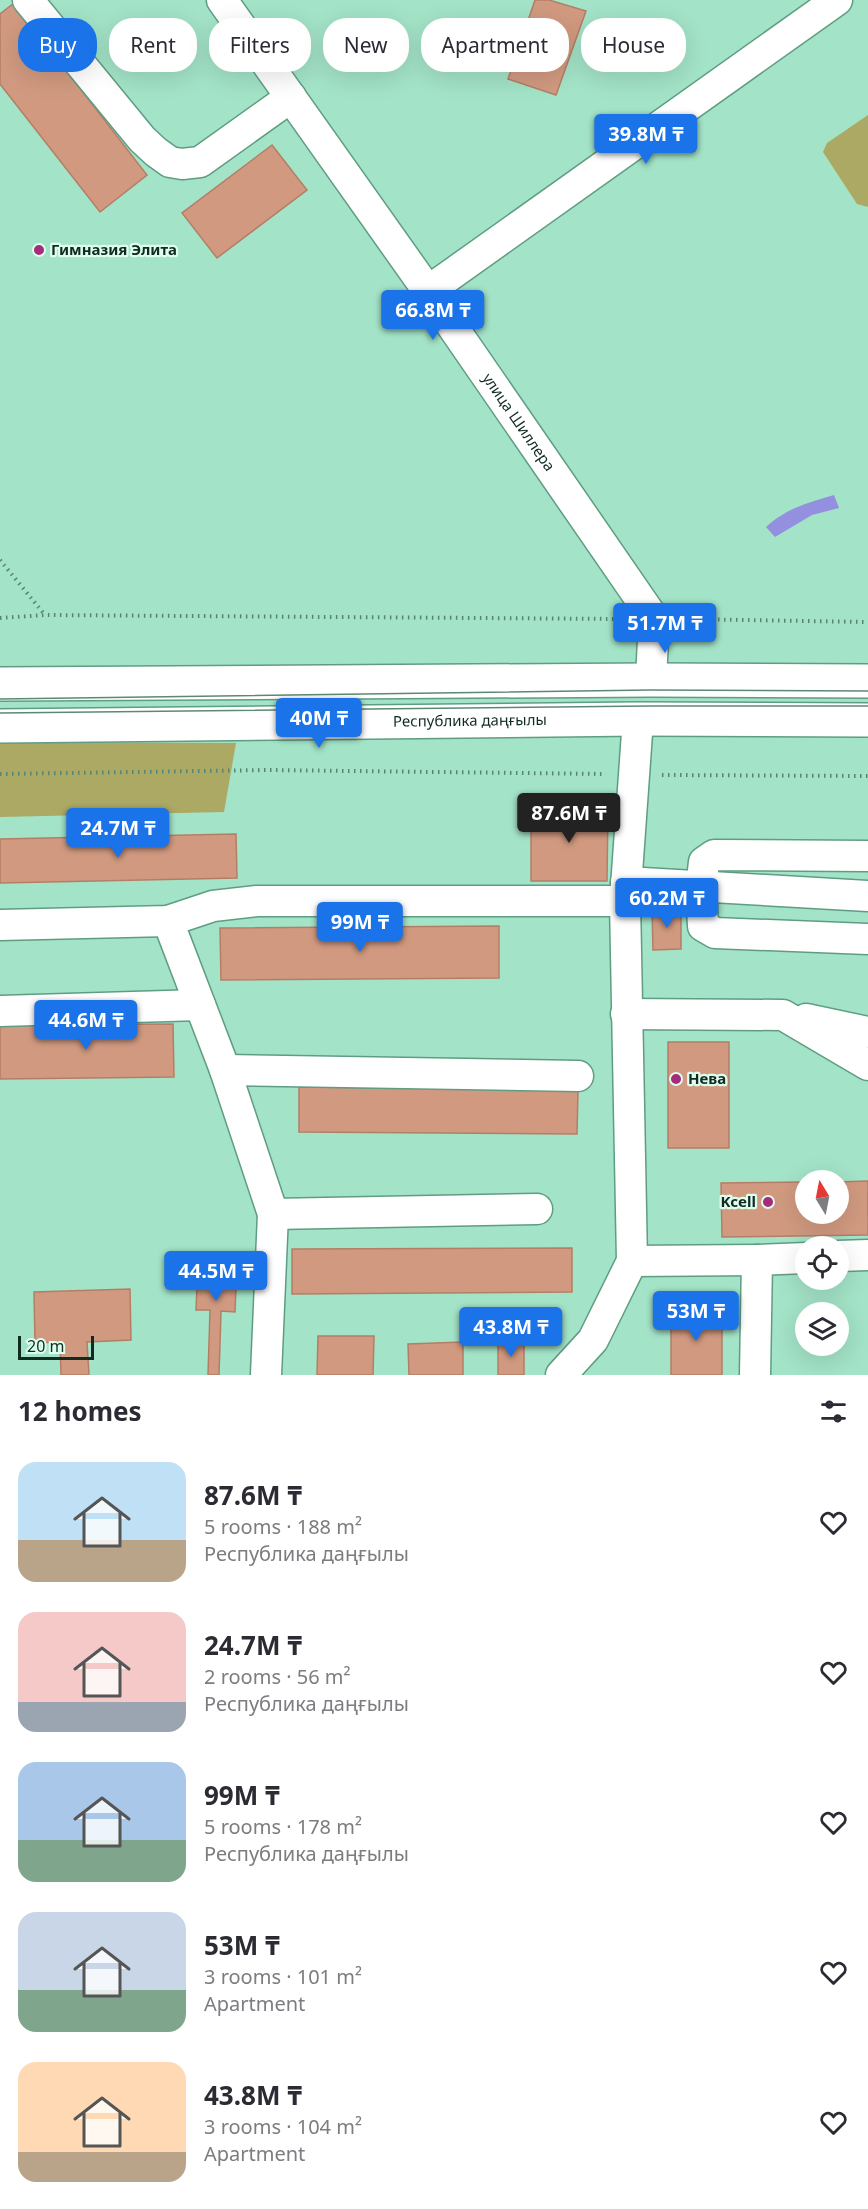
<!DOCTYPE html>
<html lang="en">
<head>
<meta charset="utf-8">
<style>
  body { margin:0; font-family:"Noto Sans",sans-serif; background:#f2f2f3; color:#2b2b33; height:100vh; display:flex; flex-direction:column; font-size:22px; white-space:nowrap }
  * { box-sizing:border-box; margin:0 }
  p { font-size:20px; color:#7c7c81 }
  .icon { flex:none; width:33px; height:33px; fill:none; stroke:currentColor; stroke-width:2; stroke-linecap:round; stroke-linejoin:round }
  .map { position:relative; height:1375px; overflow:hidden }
  .sheet { display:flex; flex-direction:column; background:#fff; flex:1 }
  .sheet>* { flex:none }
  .top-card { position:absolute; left:18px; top:18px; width:832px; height:54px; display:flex; gap:12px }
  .needle { width:39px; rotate:350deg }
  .buttons { position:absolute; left:795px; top:1170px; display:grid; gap:12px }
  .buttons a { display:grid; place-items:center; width:54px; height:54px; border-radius:50%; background:#fff; box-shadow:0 6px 24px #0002; font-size:30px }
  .scale { position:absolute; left:18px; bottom:15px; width:76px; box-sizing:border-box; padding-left:6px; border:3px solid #112b21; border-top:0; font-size:16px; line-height:21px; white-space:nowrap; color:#112b21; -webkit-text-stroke:4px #ddfdee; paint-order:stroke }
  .price { position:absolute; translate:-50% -51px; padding:0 14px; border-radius:6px; background:#1a73e8; color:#fff; font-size:20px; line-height:39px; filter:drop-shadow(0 2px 3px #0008) }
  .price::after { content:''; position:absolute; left:50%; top:36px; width:18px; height:14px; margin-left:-9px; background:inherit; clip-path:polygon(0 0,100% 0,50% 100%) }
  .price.selected { background:#222; color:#fff }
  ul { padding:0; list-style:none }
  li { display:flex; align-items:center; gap:18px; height:150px; padding:0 18px }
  li span { display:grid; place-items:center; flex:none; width:168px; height:120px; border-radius:18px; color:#555 }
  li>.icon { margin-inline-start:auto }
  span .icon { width:72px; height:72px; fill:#fffc; stroke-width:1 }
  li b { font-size:26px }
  h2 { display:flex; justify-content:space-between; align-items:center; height:72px; padding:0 18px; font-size:26px }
  .chip { padding:0 21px; border-radius:24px; background:#fff; box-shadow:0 6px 24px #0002; font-size:21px; line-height:54px }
  .chip.selected { background:#1a73e8; color:#fff }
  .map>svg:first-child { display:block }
  .green { fill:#aca965 }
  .water { fill:#948fdf }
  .building { fill:#d19a80; stroke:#b47e66; stroke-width:1.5 }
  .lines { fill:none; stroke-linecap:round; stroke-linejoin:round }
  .minor-casing { stroke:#5f9d83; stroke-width:33 }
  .major-casing { stroke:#5f9d83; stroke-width:36 }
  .path { stroke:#588472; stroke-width:4; stroke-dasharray:1.5 4.5; stroke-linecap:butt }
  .minor { stroke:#fff; stroke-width:30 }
  .major { stroke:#fff; stroke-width:33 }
  .tram { stroke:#5c8976; stroke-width:1.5 }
  .poi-dot { fill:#a72a7b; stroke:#ddfdee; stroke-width:2 }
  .labels { text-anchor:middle; stroke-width:4.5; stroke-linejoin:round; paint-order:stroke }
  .poi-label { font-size:15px; font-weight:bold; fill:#112b21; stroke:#ddfdee; text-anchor:start }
  .street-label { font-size:15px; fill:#112b21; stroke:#ddfdee }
</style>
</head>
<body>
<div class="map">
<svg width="868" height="1375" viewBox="0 0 868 1375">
  <rect width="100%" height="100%" fill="#a3e3c7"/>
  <path class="green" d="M868,115V207L857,204L823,152L827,143Z
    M8,742L236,743L224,812L0,817V744Z"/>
  <path class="water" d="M834,495L839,508L812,515L775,537L766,527C787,508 807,503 834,495Z"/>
  <path class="building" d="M535,0H549L586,11L556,95L508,79Z
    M14,3L147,175L100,212L0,84V14Z
    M272,145L307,190L217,258L182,213Z
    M531,808H608L607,881H531Z
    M236,834L237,878L0,883V839Z
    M652,908H681V949L653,950Z
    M499,926V978L221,980L220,928Z
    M173,1024L174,1077L0,1079V1025Z
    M668,1042H729V1148H668Z
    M299,1087L578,1090L577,1134L299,1132Z
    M868,1181V1235L722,1237L721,1183L806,1182V1214H838V1182Z
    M572,1248V1292L292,1294V1249Z
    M198,1262L237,1263L235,1312L221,1311L219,1375H208L210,1310H196Z
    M130,1289L131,1340L87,1342L89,1375H61L60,1342L35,1343L34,1292Z
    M671,1308H722V1375H671Z
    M318,1336H374L373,1375H317Z
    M498,1340H524V1375H498Z
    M463,1342V1375H409L408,1344Z"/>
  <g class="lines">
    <defs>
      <g id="minor">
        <path d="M28,0L142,139L156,152L170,162L182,164L200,162L291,97"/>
        <path id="s1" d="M222,0L428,291L654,619L651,680"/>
        <path d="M428,291L837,0"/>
        <path d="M868,856L714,855L704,862L701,888L703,926L715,933L868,939"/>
        <path d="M626,882L868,896"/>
        <path d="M168,921L225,1070L273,1214L537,1209"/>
        <path d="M0,925L168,921L213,906L257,901H625"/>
        <path d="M0,1011L200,1005"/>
        <path d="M626,1014L783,1015L868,1065"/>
        <path d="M806,1019L868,1032"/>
        <path d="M225,1070L578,1076"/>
        <path d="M838,1256L868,1255"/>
        <path d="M632,1261L757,1260"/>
        <path d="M266,1375L273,1214"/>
        <path d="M561,1375L593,1340L632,1261L625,901L638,719"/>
        <path d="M755,1375L757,1260L806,1258"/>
      </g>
      <g id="major">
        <path d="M0,684L651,680L868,681"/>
        <path id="s2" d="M0,726L638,719L868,720"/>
      </g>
    </defs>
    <use href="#minor" class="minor-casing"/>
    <use href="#major" class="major-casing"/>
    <path class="path" d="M0,560L45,615
      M0,618L45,615L620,619
      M682,619L868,622
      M0,774L267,770L606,774
      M662,775L868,776"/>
    <use href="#minor" class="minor"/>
    <use href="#major" class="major"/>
    <path class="tram" d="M0,699L650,690L868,691
      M0,713L649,706H868"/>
  </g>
  <g class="poi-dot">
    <circle cx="39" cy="250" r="6"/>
    <circle cx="676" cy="1079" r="6"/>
    <circle cx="768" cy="1202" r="6"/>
  </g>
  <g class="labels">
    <g class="poi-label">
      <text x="51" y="255">Гимназия Элита</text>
      <text x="688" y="1084">Нева</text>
      <text x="756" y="1207" text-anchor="end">Kcell</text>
    </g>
    <g class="street-label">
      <text dy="5" stroke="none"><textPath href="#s1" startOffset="516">улица Шиллера</textPath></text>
      <text dy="5" stroke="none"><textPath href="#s2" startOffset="470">Республика даңғылы</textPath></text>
    </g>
  </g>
</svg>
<div class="buttons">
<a><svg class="needle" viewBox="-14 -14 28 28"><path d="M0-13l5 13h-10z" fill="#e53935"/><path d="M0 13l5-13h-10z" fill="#7c7c81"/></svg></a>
<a><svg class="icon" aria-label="locate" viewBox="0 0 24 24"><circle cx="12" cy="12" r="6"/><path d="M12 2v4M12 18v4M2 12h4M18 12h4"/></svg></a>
<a><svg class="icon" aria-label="layers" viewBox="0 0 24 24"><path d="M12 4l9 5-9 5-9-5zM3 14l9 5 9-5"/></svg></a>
</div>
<div class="scale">20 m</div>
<b class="price" style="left:646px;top:165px">39.8M ₸</b>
<b class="price" style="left:433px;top:341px">66.8M ₸</b>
<b class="price" style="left:665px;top:654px">51.7M ₸</b>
<b class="price" style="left:319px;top:749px">40M ₸</b>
<b class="price selected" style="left:569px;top:844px">87.6M ₸</b>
<b class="price" style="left:118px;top:859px">24.7M ₸</b>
<b class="price" style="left:667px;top:929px">60.2M ₸</b>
<b class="price" style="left:360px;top:953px">99M ₸</b>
<b class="price" style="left:86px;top:1051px">44.6M ₸</b>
<b class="price" style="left:216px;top:1302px">44.5M ₸</b>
<b class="price" style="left:696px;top:1342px">53M ₸</b>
<b class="price" style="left:511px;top:1358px">43.8M ₸</b>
<div class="top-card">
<a class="chip selected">Buy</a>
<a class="chip">Rent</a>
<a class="chip">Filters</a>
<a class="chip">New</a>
<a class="chip">Apartment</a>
<a class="chip">House</a>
</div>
</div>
<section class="sheet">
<h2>12 homes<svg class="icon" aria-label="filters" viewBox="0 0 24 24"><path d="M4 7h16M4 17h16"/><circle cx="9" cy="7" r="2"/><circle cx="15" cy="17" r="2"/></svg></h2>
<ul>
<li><span style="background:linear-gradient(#bfe0f5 65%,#b9a48a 0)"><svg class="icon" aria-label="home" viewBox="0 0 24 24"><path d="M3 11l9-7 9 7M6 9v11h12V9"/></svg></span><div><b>87.6M ₸</b><p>5 rooms · 188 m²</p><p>Республика даңғылы</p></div><svg class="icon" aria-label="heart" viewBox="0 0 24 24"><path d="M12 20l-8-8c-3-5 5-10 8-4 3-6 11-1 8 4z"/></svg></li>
<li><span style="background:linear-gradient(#f6c9c9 75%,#9aa5b1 0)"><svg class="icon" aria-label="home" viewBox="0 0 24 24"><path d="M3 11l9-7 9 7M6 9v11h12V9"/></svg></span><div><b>24.7M ₸</b><p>2 rooms · 56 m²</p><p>Республика даңғылы</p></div><svg class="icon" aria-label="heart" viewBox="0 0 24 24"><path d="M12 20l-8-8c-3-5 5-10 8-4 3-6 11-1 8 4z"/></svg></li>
<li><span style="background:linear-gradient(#a9c7e8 65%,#7fa58c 0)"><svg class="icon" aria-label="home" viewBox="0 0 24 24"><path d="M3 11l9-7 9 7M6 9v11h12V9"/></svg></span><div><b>99M ₸</b><p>5 rooms · 178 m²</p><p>Республика даңғылы</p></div><svg class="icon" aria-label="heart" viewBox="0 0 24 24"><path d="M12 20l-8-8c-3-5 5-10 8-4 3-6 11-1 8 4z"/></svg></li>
<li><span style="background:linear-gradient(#c9d6e8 65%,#7fa58c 0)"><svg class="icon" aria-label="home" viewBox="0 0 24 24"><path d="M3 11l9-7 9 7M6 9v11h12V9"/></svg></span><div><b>53M ₸</b><p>3 rooms · 101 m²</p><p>Apartment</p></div><svg class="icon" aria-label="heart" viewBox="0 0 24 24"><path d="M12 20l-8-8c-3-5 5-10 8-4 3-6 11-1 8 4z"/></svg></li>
<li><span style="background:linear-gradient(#ffd9b3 75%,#b9a48a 0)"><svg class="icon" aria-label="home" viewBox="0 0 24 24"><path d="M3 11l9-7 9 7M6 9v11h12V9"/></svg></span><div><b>43.8M ₸</b><p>3 rooms · 104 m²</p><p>Apartment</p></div><svg class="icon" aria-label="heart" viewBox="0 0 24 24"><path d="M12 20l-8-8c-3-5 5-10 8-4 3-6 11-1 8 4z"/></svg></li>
</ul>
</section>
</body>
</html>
